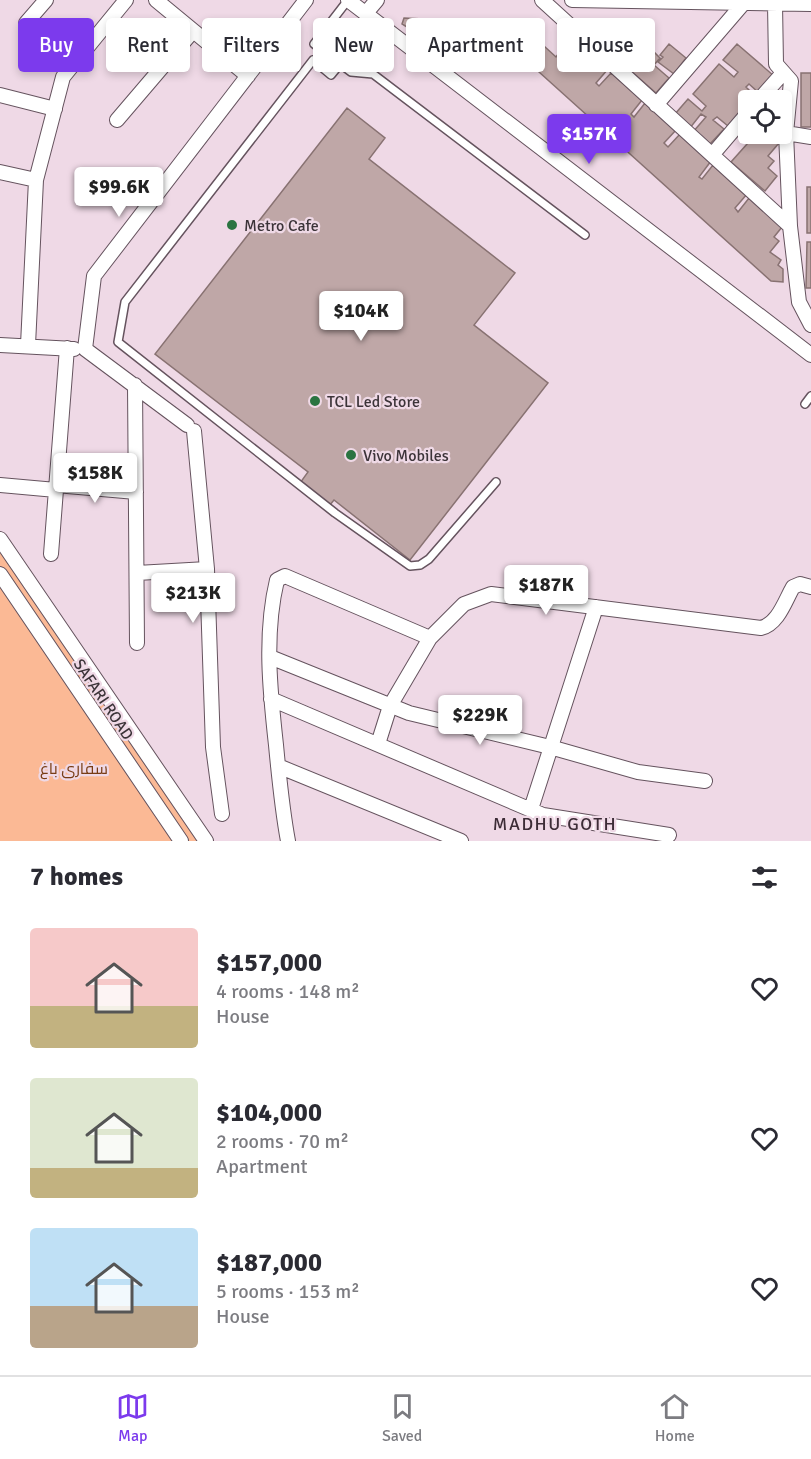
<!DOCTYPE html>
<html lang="en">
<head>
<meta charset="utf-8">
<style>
  body { margin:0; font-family:Signika,Cairo,sans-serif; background:#f7f7f7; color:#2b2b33; height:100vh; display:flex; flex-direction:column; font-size:22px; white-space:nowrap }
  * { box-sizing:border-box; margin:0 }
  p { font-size:20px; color:#7c7c81 }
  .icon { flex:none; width:33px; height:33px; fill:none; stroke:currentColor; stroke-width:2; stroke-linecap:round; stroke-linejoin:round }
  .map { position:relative; height:841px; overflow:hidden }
  .side { display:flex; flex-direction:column; background:#fff; flex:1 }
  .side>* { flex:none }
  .guide { position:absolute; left:18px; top:18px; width:776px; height:54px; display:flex; gap:12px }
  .fabs { position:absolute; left:738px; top:90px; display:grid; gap:12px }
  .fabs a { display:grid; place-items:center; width:54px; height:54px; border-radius:6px; background:#fff; box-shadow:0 3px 9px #0003; font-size:30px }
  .price { position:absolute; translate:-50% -51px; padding:0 14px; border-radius:6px; background:#fff; color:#222; font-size:20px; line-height:39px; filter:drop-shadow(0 2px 3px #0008) }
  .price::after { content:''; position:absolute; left:50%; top:36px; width:18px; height:14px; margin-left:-9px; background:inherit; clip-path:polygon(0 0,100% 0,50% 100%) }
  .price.current { background:#7c3aed; color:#fff }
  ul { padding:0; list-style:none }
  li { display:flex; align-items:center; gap:18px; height:150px; padding:0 30px }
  li span { display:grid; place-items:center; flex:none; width:168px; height:120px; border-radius:6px; color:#555 }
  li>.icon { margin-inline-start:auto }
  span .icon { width:72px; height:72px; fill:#fffc; stroke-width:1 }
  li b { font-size:26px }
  h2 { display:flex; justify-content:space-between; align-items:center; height:72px; padding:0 30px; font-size:26px }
  .chip { padding:0 21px; border-radius:6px; background:#fff; box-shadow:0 3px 9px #0003; font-size:21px; line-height:54px }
  .chip.current { background:#7c3aed; color:#fff }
  .tab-bar { display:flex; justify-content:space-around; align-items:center; height:84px; border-top:2px solid #e1e1e2; background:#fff; font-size:16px; color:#7c7c81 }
  .tab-bar a { display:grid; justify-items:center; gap:3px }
  .tab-bar .current { color:#7c3aed }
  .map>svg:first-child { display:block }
  .green { fill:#fbb995 }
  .building { fill:#bfa7a7; stroke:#887272; stroke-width:1.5 }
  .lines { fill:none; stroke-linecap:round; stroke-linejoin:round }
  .service-casing { stroke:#65535e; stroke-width:10 }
  .minor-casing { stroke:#65535e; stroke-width:16 }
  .service { stroke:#fff; stroke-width:7 }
  .minor { stroke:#fff; stroke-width:14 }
  .poi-dot { fill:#2a7441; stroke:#efd9e6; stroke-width:2 }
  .labels { text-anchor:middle; stroke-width:4.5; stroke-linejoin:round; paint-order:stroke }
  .poi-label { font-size:16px; fill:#3c3439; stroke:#efd9e6; text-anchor:start }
  .street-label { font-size:16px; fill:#3c3439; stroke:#efd9e6 }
  .park-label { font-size:16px; fill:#783c14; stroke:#efd9e6 }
  .neighbourhood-label { font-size:18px; letter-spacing:1.5px; fill:#3d2d37; stroke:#efd9e6 }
</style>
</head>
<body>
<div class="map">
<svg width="811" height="841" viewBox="0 0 811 841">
  <rect width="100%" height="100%" fill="#efd9e6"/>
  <path class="green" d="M0,533L30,570L212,841H0Z"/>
  <path class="building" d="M404,18L482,22L462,62L402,24Z
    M495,35L521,44L511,67L486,56Z
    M578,42L608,69L596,83L599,86L611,73L642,100L631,114L634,117L645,103L676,130L664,143L668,147L680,134L711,161L699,177L702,179L713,165L747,194L735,208L738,212L749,198L782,227L774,237L779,241L770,252L781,260L778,265L783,269V282L771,281L529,63L544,46L556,57L562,49L567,54Z
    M669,44L686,58L674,74L658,62L663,57L660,55Z
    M737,44L774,76L759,93L749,84L746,87L755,96L728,126L717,117L713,120L724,129L709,145L693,132L706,117L701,114L690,128L675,114L688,99L702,111L706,106L693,94L719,64L734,77L738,72L723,60Z
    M636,48L649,59L654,52L660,58L654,65L669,78L656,93L622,63L631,50L634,52Z
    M801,73H811V127H801Z
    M347,108L385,138L369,159L515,273L474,325L548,383L410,560L334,500L329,506L300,483L308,472L155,354Z
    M756,134H769L779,143L768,156L774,161L768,168L777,176L765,191L731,162Z
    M807,187H811V233H807Z
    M807,242H811V288H806Z"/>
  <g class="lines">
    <defs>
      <path id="service" d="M348,0L314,44L351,72L373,74L585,235
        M340,64L331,75L313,60L125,302L118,342L335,513L410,566L420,565L429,559L496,482
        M805,404L811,396"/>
      <path id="minor" d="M156,0L248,76
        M348,0L811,355
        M542,0L790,226
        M572,0L811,4
        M775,4L776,64L791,81L786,133L790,226L799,302L811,325
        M366,13L377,0
        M26,23L46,0
        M0,95L55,109
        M759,100L783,73
        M656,105L742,5V0
        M117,120L193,31
        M786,133L811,137
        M712,155L748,113
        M0,172L36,180
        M0,345L74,349
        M28,345L36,180L63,77L126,0
        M135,385L137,643
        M187,425L85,349L94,276L306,0
        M194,431L207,569L213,747L222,814
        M0,485L56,490
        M56,485L136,492
        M0,539L206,841
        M51,554L67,348
        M137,573L207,569
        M0,574L181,841
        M270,657L409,713L550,747L638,772L705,781
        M271,699L543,815L669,835
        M378,744L390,706L430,638L464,604L491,594L761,628C778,624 785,601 793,587L800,584L811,587
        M278,766L461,841
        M531,809L596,607
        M288,841C282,809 279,777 276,745C270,691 264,634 277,580L285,576L430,638"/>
    </defs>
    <use href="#service" class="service-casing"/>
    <use href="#minor" class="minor-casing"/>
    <use href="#service" class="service"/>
    <use href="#minor" class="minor"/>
  </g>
  <g class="poi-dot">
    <circle cx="232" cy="225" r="6"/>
    <circle cx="315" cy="401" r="6"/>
    <circle cx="351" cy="455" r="6"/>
  </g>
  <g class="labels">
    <g class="poi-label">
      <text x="244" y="231">Metro Cafe</text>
      <text x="327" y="407">TCL Led Store</text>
      <text x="363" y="461">Vivo Mobiles</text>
    </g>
    <g class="street-label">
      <text transform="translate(104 699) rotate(56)" y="6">SAFARI ROAD</text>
    </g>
    <g class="park-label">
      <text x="74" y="774">سفاری باغ</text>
    </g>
    <g class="neighbourhood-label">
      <text x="555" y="830">MADHU GOTH</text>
    </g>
  </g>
</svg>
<div class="fabs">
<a><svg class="icon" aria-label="locate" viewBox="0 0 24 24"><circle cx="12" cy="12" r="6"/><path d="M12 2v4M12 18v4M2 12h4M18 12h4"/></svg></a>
</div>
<b class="price current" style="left:589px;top:165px">$157K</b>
<b class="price" style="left:119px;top:218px">$99.6K</b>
<b class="price" style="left:361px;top:342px">$104K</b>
<b class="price" style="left:95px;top:504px">$158K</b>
<b class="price" style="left:546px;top:616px">$187K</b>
<b class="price" style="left:193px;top:624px">$213K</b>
<b class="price" style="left:480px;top:746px">$229K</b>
<div class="guide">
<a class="chip current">Buy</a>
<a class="chip">Rent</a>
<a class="chip">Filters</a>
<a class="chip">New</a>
<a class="chip">Apartment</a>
<a class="chip">House</a>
</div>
</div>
<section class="side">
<h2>7 homes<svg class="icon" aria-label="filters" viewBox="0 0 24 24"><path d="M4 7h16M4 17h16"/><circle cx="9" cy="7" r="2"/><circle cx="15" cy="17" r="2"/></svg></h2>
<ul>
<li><span style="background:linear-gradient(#f6c9c9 65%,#c2b280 0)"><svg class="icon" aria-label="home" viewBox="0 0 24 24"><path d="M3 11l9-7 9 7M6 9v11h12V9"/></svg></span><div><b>$157,000</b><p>4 rooms · 148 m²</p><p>House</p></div><svg class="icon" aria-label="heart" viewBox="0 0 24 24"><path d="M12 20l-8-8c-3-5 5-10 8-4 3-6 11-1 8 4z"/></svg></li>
<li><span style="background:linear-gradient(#dfe7d0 75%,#c2b280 0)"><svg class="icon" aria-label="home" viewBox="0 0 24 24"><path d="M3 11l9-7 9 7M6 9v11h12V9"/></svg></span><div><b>$104,000</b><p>2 rooms · 70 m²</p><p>Apartment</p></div><svg class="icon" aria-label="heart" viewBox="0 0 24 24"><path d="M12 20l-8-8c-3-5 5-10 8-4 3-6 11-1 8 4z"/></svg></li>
<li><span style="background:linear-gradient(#bfe0f5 65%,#b9a48a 0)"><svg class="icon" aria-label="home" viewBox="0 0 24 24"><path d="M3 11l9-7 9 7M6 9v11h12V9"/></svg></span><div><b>$187,000</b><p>5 rooms · 153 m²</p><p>House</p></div><svg class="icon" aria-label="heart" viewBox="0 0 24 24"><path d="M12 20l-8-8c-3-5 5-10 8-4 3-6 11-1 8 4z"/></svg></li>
</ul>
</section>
<nav class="tab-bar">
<a class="current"><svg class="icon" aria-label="map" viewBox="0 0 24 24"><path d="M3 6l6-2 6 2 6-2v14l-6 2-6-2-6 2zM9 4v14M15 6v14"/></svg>Map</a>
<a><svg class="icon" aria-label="saved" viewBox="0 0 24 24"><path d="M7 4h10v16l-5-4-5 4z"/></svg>Saved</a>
<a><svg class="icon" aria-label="home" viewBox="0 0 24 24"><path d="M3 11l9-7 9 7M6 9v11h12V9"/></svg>Home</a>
</nav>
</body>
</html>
